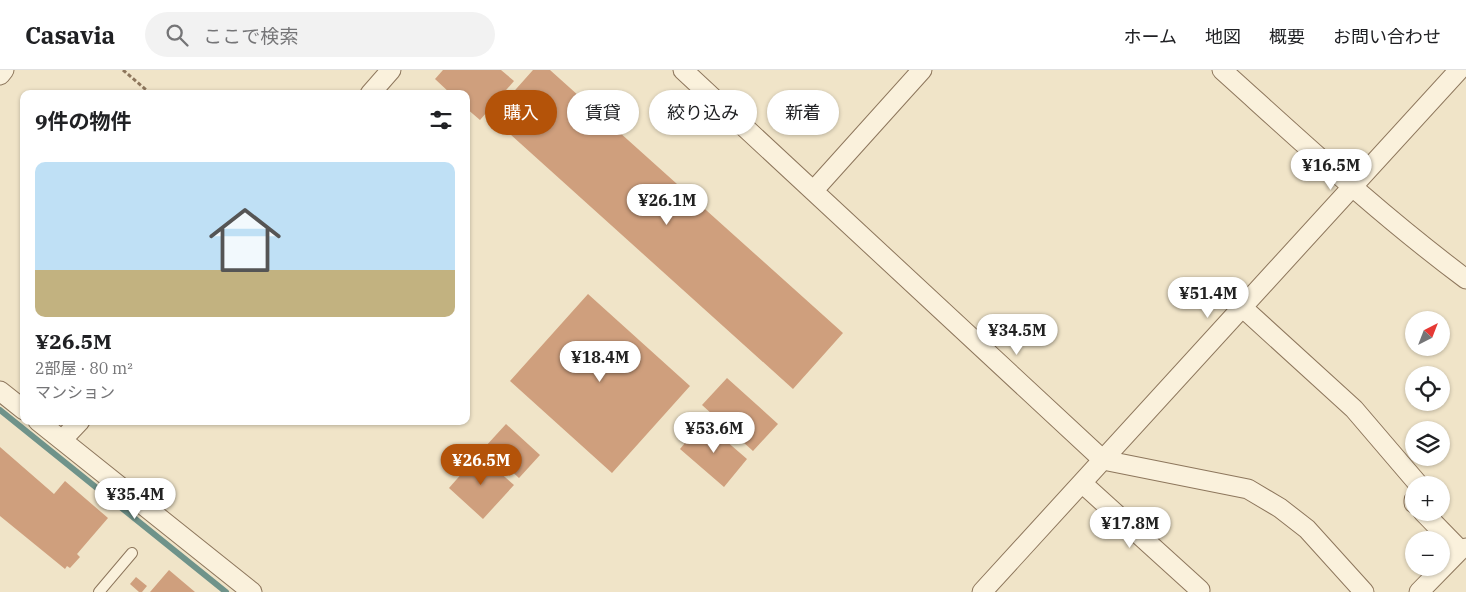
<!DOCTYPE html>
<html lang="ja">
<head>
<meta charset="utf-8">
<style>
  body { margin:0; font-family:"IBM Plex Serif","Noto Sans JP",serif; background:#f2f2f2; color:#202124; height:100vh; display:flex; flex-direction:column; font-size:19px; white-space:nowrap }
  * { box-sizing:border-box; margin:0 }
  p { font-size:16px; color:#757577 }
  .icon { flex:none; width:28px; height:28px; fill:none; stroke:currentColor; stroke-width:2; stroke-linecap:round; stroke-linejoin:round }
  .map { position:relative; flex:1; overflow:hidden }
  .details { position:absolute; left:20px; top:20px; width:450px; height:335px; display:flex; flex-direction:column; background:#fff; border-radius:10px; box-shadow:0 1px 4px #0004 }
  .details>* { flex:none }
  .banner { position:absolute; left:485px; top:20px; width:475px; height:45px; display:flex; gap:10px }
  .needle { width:32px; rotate:42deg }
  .fabs { position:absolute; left:1405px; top:241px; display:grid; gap:10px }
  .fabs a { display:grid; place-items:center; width:45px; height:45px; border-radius:50%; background:#fff; box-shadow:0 1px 4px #0004; font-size:25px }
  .price { position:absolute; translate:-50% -42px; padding:0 11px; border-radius:18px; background:#fff; color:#222; font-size:16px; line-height:32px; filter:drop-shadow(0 1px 2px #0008) }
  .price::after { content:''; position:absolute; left:50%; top:30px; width:15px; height:11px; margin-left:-8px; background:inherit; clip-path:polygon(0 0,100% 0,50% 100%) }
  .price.current { background:#b45309; color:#fff }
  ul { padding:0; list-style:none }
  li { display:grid; align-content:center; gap:10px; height:265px; padding:0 15px }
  li span { display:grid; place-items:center; height:155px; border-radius:10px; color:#555 }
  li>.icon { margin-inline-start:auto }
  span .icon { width:90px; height:90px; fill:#fffc; stroke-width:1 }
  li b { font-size:21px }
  h2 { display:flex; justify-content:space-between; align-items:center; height:60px; padding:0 15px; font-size:21px }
  .chip { padding:0 18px; border-radius:22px; background:#fff; box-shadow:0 1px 4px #0004; font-size:18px; line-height:45px }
  .chip.current { background:#b45309; color:#fff }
  header { display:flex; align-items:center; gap:30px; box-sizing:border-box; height:70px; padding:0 25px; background:#fff; border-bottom:1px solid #e0e0e0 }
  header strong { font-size:24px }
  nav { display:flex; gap:28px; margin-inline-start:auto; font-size:18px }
  .search { width:350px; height:45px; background:#f2f2f2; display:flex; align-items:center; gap:12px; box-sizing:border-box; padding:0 18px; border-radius:28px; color:#757577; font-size:19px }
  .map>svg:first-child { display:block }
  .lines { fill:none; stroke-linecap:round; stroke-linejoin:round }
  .stream { stroke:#6f938a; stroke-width:6 }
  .building { fill:#cf9f7d }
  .service-casing { stroke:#8d765c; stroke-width:12 }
  .minor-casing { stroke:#8d765c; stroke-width:21 }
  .path { stroke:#8d765c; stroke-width:3; stroke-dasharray:4 2.5; stroke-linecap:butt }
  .service { stroke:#faf1dc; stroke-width:10 }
  .minor { stroke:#faf1dc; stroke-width:19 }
</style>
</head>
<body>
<header>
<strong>Casavia</strong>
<div class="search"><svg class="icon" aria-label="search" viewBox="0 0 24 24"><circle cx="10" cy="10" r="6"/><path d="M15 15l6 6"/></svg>ここで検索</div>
<nav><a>ホーム</a><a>地図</a><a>概要</a><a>お問い合わせ</a></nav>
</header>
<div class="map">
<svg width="1466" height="522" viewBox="0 0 1466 522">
  <rect width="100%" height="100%" fill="#f0e4c8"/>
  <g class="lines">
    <path class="stream" d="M0,340L226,522"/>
  </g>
  <path class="building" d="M443,0H501L514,11L480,50L466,38V24H451L435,9Z
    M533,0H550L843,263L793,319L491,47Z
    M588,224L690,316L612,403L510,311Z
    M727,308L778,354L753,381L702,335Z
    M703,351L747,389L724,417L680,379Z
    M506,354L540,385L519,408L485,377Z
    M0,377L54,424L65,411L108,448L77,484L80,487L70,498L67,496L65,499L0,446Z
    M479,384L514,415L483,449L449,418Z
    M169,500L195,522H150Z
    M136,507L147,516L142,522H139L130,514Z"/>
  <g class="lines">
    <defs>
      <path id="service" d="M99,522L132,483"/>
      <path id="minor" d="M683,0L1103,390L1248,419L1280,438L1307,459L1364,522
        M1222,0C1302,72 1380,145 1466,209
        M0,5L4,0
        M370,24L391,0
        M814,120L922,0
        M1242,237L1354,339L1419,415
        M0,321L24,340
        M38,351L252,522
        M62,370L80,351
        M1082,413L1200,520
        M1414,430V433
        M1423,442L1460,480
        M982,522L1459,0
        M1419,522L1460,480L1466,478"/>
    </defs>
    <use href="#service" class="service-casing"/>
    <use href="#minor" class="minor-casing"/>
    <path class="path" d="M123,0L151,24"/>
    <use href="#service" class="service"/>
    <use href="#minor" class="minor"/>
  </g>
</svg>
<div class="fabs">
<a><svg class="needle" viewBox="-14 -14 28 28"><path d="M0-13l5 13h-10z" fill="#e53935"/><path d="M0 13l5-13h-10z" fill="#757577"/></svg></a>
<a><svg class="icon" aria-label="locate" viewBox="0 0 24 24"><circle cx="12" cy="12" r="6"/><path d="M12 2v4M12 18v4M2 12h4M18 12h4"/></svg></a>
<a><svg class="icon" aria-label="layers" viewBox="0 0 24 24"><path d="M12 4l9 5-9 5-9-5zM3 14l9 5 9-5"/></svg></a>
<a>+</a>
<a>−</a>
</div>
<b class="price" style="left:1331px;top:121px">¥16.5M</b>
<b class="price" style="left:667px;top:156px">¥26.1M</b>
<b class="price" style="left:1208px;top:249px">¥51.4M</b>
<b class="price" style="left:1017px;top:286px">¥34.5M</b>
<b class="price" style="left:600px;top:313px">¥18.4M</b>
<b class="price" style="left:714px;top:384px">¥53.6M</b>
<b class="price current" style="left:481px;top:416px">¥26.5M</b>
<b class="price" style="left:135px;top:450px">¥35.4M</b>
<b class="price" style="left:1130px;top:479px">¥17.8M</b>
<div class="banner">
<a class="chip current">購入</a>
<a class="chip">賃貸</a>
<a class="chip">絞り込み</a>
<a class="chip">新着</a>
</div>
<section class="details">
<h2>9件の物件<svg class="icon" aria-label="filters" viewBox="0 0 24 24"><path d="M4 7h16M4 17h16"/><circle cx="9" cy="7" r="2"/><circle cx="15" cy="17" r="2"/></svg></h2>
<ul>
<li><span style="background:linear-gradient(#bfe0f5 70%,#c2b280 0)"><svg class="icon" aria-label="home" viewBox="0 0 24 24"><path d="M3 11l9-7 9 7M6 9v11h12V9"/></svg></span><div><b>¥26.5M</b><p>2部屋 · 80 m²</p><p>マンション</p></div></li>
</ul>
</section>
</div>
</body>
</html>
